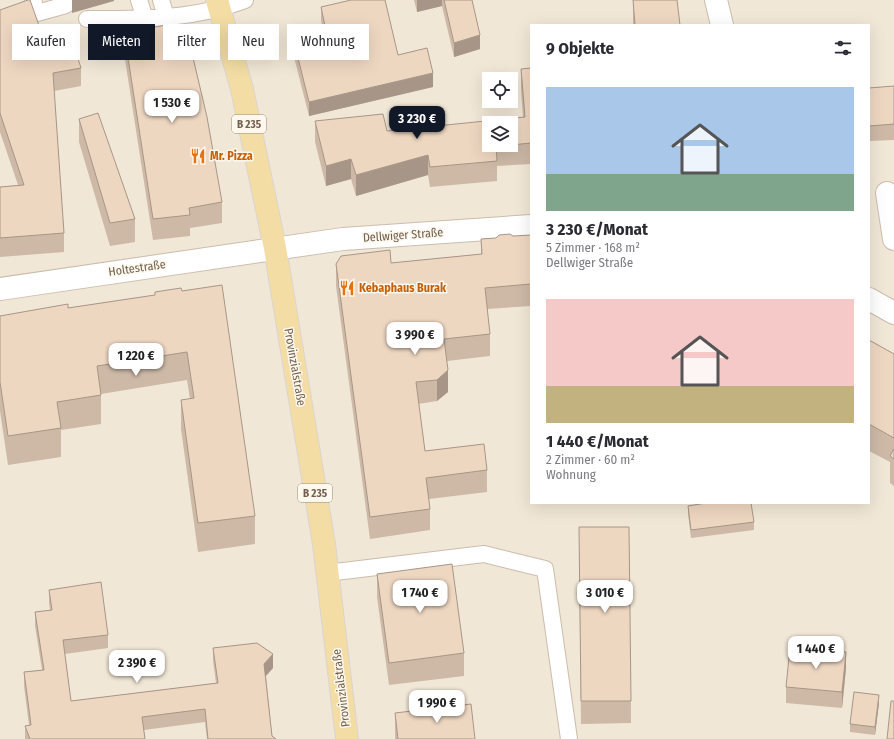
<!DOCTYPE html>
<html lang="de">
<head>
<meta charset="utf-8">
<style>
  body { margin:0; font-family:"Fira Sans Condensed",sans-serif; background:#f7f7f7; color:#2b2b33; height:100vh; display:flex; flex-direction:column; font-size:15px; white-space:nowrap }
  * { box-sizing:border-box; margin:0 }
  p { font-size:13px; color:#7c7c81 }
  .icon { flex:none; width:22px; height:22px; fill:none; stroke:currentColor; stroke-width:2; stroke-linecap:round; stroke-linejoin:round }
  .map { position:relative; flex:1; overflow:hidden }
  .drawer { position:absolute; left:530px; top:24px; width:340px; height:480px; display:flex; flex-direction:column; background:#fff; border-radius:0px; box-shadow:0 4px 16px #0002 }
  .drawer>* { flex:none }
  .hud { position:absolute; left:12px; top:24px; width:380px; height:36px; display:flex; gap:8px }
  .buttons { position:absolute; left:482px; top:72px; display:grid; gap:8px }
  .buttons a { display:grid; place-items:center; width:36px; height:36px; border-radius:0px; background:#fff; box-shadow:0 4px 16px #0002; font-size:20px }
  .price { position:absolute; translate:-50% -34px; padding:0 9px; border-radius:8px; background:#fff; color:#222; font-size:13px; line-height:26px; filter:drop-shadow(0 1px 2px #0008) }
  .price::after { content:''; position:absolute; left:50%; top:24px; width:12px; height:9px; margin-left:-6px; background:inherit; clip-path:polygon(0 0,100% 0,50% 100%) }
  .price.selected { background:#111827; color:#fff }
  ul { padding:0; list-style:none }
  li { display:grid; align-content:center; gap:8px; height:212px; padding:0 16px }
  li span { display:grid; place-items:center; height:124px; border-radius:0px; color:#555 }
  li>.icon { margin-inline-start:auto }
  span .icon { width:72px; height:72px; fill:#fffc; stroke-width:1 }
  li b { font-size:17px }
  h2 { display:flex; justify-content:space-between; align-items:center; height:48px; padding:0 16px; font-size:17px }
  .tag { padding:0 14px; border-radius:0px; background:#fff; box-shadow:0 4px 16px #0002; font-size:14px; line-height:36px }
  .tag.selected { background:#111827; color:#fff }
  .map>svg:first-child { display:block }
  .residential { fill:#f1e7d6; fill-rule:evenodd }
  .lines { fill:none; stroke-linecap:round; stroke-linejoin:round }
  .service-casing { stroke:#cbbdae; stroke-width:18 }
  .minor-casing { stroke:#cbbdae; stroke-width:24 }
  .primary-casing { stroke:#dad5d1; stroke-width:24 }
  .service { stroke:#fff; stroke-width:16 }
  .minor { stroke:#fff; stroke-width:22 }
  .primary { stroke:#f3dda5; stroke-width:22 }
  .wall { fill:#cdb9a6 }
  .shaded-wall { fill:#a79687 }
  .building { fill:#eed7c1; stroke:#a79687 }
  .labels { text-anchor:middle; stroke-width:3; stroke-linejoin:round; paint-order:stroke }
  .shield { fill:#fdf8ed; stroke:#9c8c7e; stroke-width:1 }
  .shield-label { font-size:11px; font-weight:bold; fill:#725e4e }
  .food-label { font-size:12px; font-weight:bold; fill:#c56008; stroke:#fdf8ed; text-anchor:start }
  .street-label { font-size:12px; fill:#725e4e; stroke:#fdf8ed }
</style>
</head>
<body>
<div class="map">
<svg width="894" height="739" viewBox="0 0 894 739">
  <rect width="100%" height="100%" fill="#faf5e7"/>
  <path class="residential" d="M0,0H894V739H0ZM531,25H869V503H531ZM489,79H511V101H489ZM489,123H511V145H489Z"/>
  <g class="lines">
    <defs>
      <path id="service" d="M33,0L37,13L66,5
        M139,0L145,19
        M161,0L166,17
        M87,19C142,19 193,20 245,0
        M327,573L484,554L545,569L569,739"/>
      <path id="minor" d="M716,0L722,25
        M887,193L894,239
        M0,289L343,239L531,226
        M869,299L894,313"/>
      <path id="primary" d="M217,0L242,89L275,248L324,544L347,739"/>
    </defs>
    <use href="#service" class="service-casing"/>
    <use href="#minor" class="minor-casing"/>
    <use href="#primary" class="primary-casing"/>
    <use href="#service" class="service"/>
    <use href="#minor" class="minor"/>
    <use href="#primary" class="primary"/>
  </g>
  <path class="wall" d="M414,0H472L480,49L454,57L442,6L417,12Z
    M633,0L680,25H633Z
    M321,7L398,55L433,87L309,116L295,61V46L325,40L321,21Z
    M0,10L48,51L81,68V86L54,91L64,233V252L0,257V187L18,185L0,132Z
    M124,32L172,48L222,202V223L190,228V236L153,240L124,53Z
    M531,68V164L497,166V181L430,187L428,175L356,196L351,179L326,186L315,142V121L387,131L523,118L521,89V69Z
    M894,86V140L869,141V88Z
    M79,119L135,219V242L110,246L79,142Z
    M531,235V306L487,309L490,334V356L447,361L448,392L437,401L418,404L425,451L487,470V492L429,499L430,509V530L370,539L336,286V264L391,263L481,254V239Z
    M182,291L255,516V544L198,552L181,429V400L190,399L187,380L101,394V424L61,430V457L8,465L0,411V316L68,308Z
    M869,340L894,354V486L890,483V462L869,451Z
    M688,506L754,522V530L691,538L688,514Z
    M579,550L631,701V723L581,724Z
    M377,574L464,653V676L389,685L377,597Z
    M49,590L108,635V648L65,654L71,701L216,683L213,661V648L273,668L266,676L272,736L276,739H207L205,722L144,730L145,739H25V726L29,725L24,686V672L42,670L35,626V612L50,610L49,603Z
    M846,668L842,708L786,703V687Z
    M879,703L875,735L850,732V724Z
    M395,713L475,739H395Z"/>
  <path class="shaded-wall" d="M72,0H114V1L72,13Z
    M417,0H442V6L417,12Z
    M480,35V49L454,57V43Z
    M433,73V87L309,116V102Z
    M428,155V175L356,196V175Z
    M351,159V179L326,186V166Z
    M448,370V392L437,401V380Z
    M846,652V668L842,708V692Z
    M273,654V668L264,678V664Z
    M879,695V703L875,735V727Z"/>
  <path class="building" d="M28,0H30L48,51L73,43L81,68L53,73L64,233L0,238V187L24,185L0,113V10Z
    M351,0H385L398,55L427,48L433,73L309,102L295,46L328,40L321,7Z
    M444,0H472L480,35L454,43Z
    M633,0H677L680,25H635Z
    M167,25L172,48L190,45L207,117L222,202L189,208L190,215L153,219L124,32Z
    M531,68V143L511,145V123H489V145H509L496,146L497,161L430,167L428,155L356,175L351,159L326,166L315,121L383,114L387,131L525,117L521,69Z
    M894,86V124L869,126V88Z
    M98,113L135,219L110,223L79,119Z
    M510,234L513,236L531,235V284L485,288L490,334L444,339L448,370L437,380L416,382L425,451L484,444L487,470L426,478L430,509L370,517L336,264L341,256L390,250L391,263L482,254L481,239L496,238L499,235Z
    M222,285L255,516L198,523L181,400L194,398L187,352L97,366L101,395L57,402L61,428L8,436L0,382V316L68,304V308L155,295V292L181,288L182,291Z
    M869,340L894,354V438L869,424Z
    M894,449V459L890,456Z
    M706,503H751L754,522L691,530L688,506Z
    M579,527H629L631,701H581Z
    M452,564L464,653L389,663L377,574Z
    M101,582L108,635L63,640L71,701L218,683L213,648L257,643L273,654L264,664L272,736L276,739H208L205,709L142,717L145,739H30L25,726L31,725L24,672L44,670L35,612L52,610L49,590Z
    M790,647L846,652L842,692L786,687Z
    M854,692L879,695L875,727L850,724Z
    M891,701H894V739H887Z
    M471,704L475,739H398L395,713Z"/>
  <defs>
    <symbol id="restaurant-bare" viewBox="-9 -9 18 18"><path d="M-5-6h1v4h1v-4h1v4h1v-4h1v5L-1.5 .5V6h-2V.5L-5-1ZM5-6V6H3V1.5H1.5Q1.5-4 5-6Z" fill="#e8710a" stroke="#fdf8ed" stroke-width="2.5" paint-order="stroke"/></symbol>
  </defs>
  <g fill-rule="evenodd">
    <use href="#restaurant-bare" x="187" y="145" width="22" height="22"/>
    <use href="#restaurant-bare" x="336" y="277" width="22" height="22"/>
  </g>
  <g class="labels">
    <g class="shield">
      <rect x="232" y="115" width="34" height="18" rx="3"/>
      <rect x="298" y="484" width="34" height="18" rx="3"/>
    </g>
    <g class="shield-label">
      <text x="249" y="128">B 235</text>
      <text x="315" y="497">B 235</text>
    </g>
    <g class="food-label">
      <text x="210" y="160">Mr. Pizza</text>
      <text x="359" y="292">Kebaphaus Burak</text>
    </g>
    <g class="street-label">
      <text transform="translate(403 235) rotate(-4)" y="4">Dellwiger Straße</text>
      <text transform="translate(137 268) rotate(-8)" y="4">Holtestraße</text>
      <text transform="translate(295 367) rotate(80)" y="4">Provinzialstraße</text>
      <text transform="translate(341 688) rotate(-97)" y="4">Provinzialstraße</text>
    </g>
  </g>
</svg>
<div class="buttons">
<a><svg class="icon" aria-label="locate" viewBox="0 0 24 24"><circle cx="12" cy="12" r="6"/><path d="M12 2v4M12 18v4M2 12h4M18 12h4"/></svg></a>
<a><svg class="icon" aria-label="layers" viewBox="0 0 24 24"><path d="M12 4l9 5-9 5-9-5zM3 14l9 5 9-5"/></svg></a>
</div>
<b class="price" style="left:172px;top:124px">1 530 €</b>
<b class="price selected" style="left:417px;top:140px">3 230 €</b>
<b class="price" style="left:415px;top:356px">3 990 €</b>
<b class="price" style="left:136px;top:377px">1 220 €</b>
<b class="price" style="left:420px;top:614px">1 740 €</b>
<b class="price" style="left:605px;top:614px">3 010 €</b>
<b class="price" style="left:816px;top:670px">1 440 €</b>
<b class="price" style="left:137px;top:684px">2 390 €</b>
<b class="price" style="left:437px;top:724px">1 990 €</b>
<div class="hud">
<a class="tag">Kaufen</a>
<a class="tag selected">Mieten</a>
<a class="tag">Filter</a>
<a class="tag">Neu</a>
<a class="tag">Wohnung</a>
</div>
<section class="drawer">
<h2>9 Objekte<svg class="icon" aria-label="filters" viewBox="0 0 24 24"><path d="M4 7h16M4 17h16"/><circle cx="9" cy="7" r="2"/><circle cx="15" cy="17" r="2"/></svg></h2>
<ul>
<li><span style="background:linear-gradient(#a9c7e8 70%,#7fa58c 0)"><svg class="icon" aria-label="home" viewBox="0 0 24 24"><path d="M3 11l9-7 9 7M6 9v11h12V9"/></svg></span><div><b>3 230 €/Monat</b><p>5 Zimmer · 168 m²</p><p>Dellwiger Straße</p></div></li>
<li><span style="background:linear-gradient(#f6c9c9 70%,#c2b280 0)"><svg class="icon" aria-label="home" viewBox="0 0 24 24"><path d="M3 11l9-7 9 7M6 9v11h12V9"/></svg></span><div><b>1 440 €/Monat</b><p>2 Zimmer · 60 m²</p><p>Wohnung</p></div></li>
</ul>
</section>
</div>
</body>
</html>
